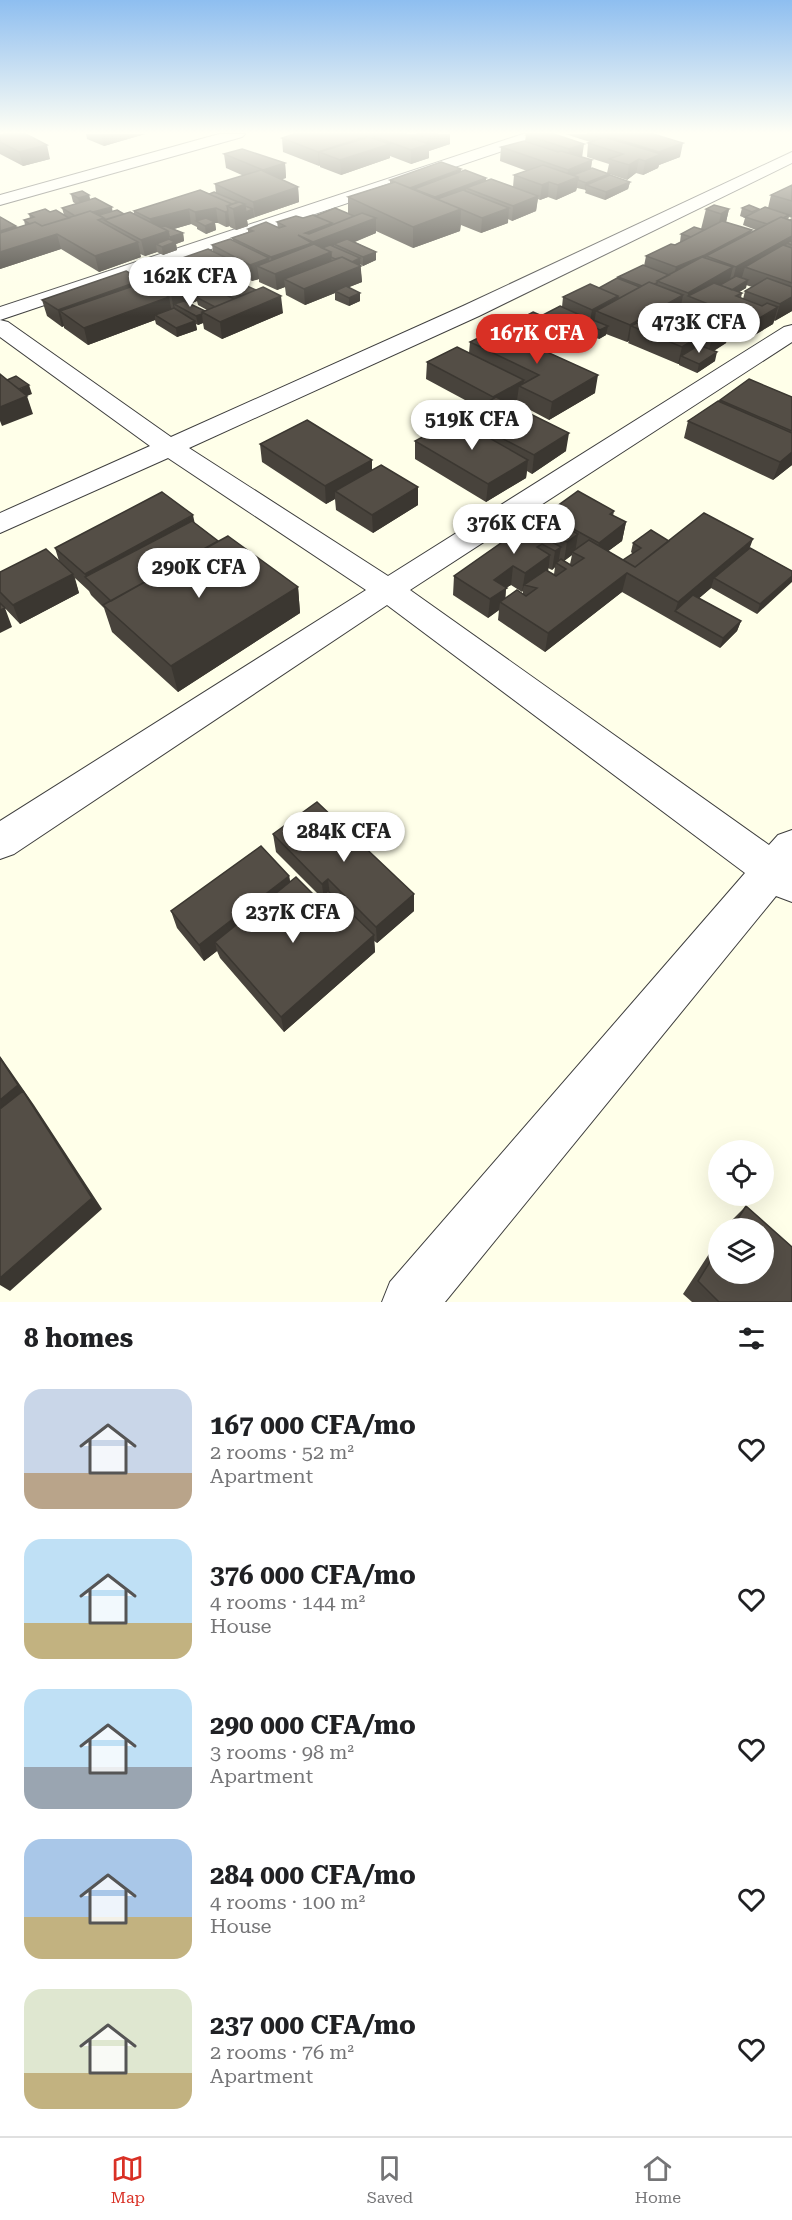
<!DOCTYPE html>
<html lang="en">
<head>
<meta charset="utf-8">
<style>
  body { margin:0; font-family:"Roboto Serif",serif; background:#f6f6f6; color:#202124; height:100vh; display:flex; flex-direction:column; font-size:22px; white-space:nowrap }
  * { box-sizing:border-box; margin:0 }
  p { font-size:20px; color:#757577 }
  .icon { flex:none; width:33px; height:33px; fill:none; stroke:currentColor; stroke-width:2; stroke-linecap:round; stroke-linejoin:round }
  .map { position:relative; height:1302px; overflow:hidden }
  .drawer { display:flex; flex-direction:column; background:#fff; flex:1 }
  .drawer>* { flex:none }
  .buttons { position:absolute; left:708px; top:1140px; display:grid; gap:12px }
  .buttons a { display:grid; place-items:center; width:66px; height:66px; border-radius:50%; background:#fff; box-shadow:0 6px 24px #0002; font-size:30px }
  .price { position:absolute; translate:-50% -51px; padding:0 14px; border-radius:21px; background:#fff; color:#222; font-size:20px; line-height:39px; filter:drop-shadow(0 2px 3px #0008) }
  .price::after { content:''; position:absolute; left:50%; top:36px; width:18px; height:14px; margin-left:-9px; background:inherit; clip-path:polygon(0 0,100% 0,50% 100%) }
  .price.active { background:#d93025; color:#fff }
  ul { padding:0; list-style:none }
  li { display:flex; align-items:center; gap:18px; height:150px; padding:0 24px }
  li span { display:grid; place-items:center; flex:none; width:168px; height:120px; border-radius:18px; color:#555 }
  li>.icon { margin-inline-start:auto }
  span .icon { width:72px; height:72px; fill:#fffc; stroke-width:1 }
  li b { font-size:26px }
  h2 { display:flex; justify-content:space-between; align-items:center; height:72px; padding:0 24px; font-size:26px }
  .tabs { display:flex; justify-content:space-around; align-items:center; height:84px; border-top:2px solid #e0e0e0; background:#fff; font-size:16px; color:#757577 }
  .tabs a { display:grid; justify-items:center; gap:3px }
  .tabs .active { color:#d93025 }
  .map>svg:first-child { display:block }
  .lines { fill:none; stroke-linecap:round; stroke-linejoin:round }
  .minor-casing { stroke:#3e3e3e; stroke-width:2 }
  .minor { fill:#fff; fill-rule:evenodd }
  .wall { fill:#48433c; fill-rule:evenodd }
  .shaded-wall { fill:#3b3731 }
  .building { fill:#544e46; stroke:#3b3731; stroke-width:1.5 }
</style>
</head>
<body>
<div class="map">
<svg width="792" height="1302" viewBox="0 0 792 1302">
  <rect width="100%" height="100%" fill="#ffffe9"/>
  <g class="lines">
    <defs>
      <path id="minor" d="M219,134H245L242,137L0,205V195Z
        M523,134H547L544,137L0,320V307Z
        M792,152V163L479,316L189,448L388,576L784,327L792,325V342L410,590L769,845L778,835L792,830V902L776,896L445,1302H382L390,1282L745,873L387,605L14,854L0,859V821L366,590L168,458L0,533V513L150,446L0,337V320L8,322L171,437L463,306Z"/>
    </defs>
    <use href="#minor" class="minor-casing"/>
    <use href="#minor" class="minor"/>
  </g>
  <path class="wall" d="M86,134H145L104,146L87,139Z
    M294,134H450V144L429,151V158L411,164L390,156V158L341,175L320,167V165L319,166L283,152L282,138Z
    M554,134L582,157L592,160L591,168L607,173L609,164L587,157L588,143L590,142L565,134H653L680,157L659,165L658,168L643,175L636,173L627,180L609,174V176L630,182L628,189L605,200L585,193L586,190L577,188L576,191L556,200L548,197L540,200L538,199L536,211L512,221L508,219V223L481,233L461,225L460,231L413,248L376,231V233L355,242L376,252V260L363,266L360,264L362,282L349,287L360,301L349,306L335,300V293L305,305L286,295L285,287L277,290L259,282V279L252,281L244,277L245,283H242L283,313L222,339L204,329L203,323L198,325L196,324L197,330L177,337L156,324L155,320L88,345L64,328V326L62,327L47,316L42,300L135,276L137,275V274L213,251L212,245L233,240L232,238L248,232V229L278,228L277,222L315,216L348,213V197L390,183V180L461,172L486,178V180L513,187L514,175L527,171L500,161L501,147L525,141L526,135ZM197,301L198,305L207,310L205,311L190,304Z
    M0,135L50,159L23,166L0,154Z
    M224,154L285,163L286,178L281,179L298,187L299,202L247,220L248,226L236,230L230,227V226L226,227L218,223H215L216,230L206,234L197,229V227L191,224L174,229L183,233L184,241L176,244L177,250L163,255L157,252L145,256L140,254L141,257L99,272L61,249L0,269V217L16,226L17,228L25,225L24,220L30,218L29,214L50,212L64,215L62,208L76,204L73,202L71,194L89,195L90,200L112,211L124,214H134V211L216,193L215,184L244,176L226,168Z
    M792,185V218L789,217L788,220L792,218V311L774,321L773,324L748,339L729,331L726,343L714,351L715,361L697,373L679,365V364H678L628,343L629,341L627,342L606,334V335L599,339L584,333V329L545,351L595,393L549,420L517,403V400L510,404L566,451L532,474L527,471L526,478L486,502L415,459V441L461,422V417L478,407L426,379L427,362L469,353L470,342L501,331V329L541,316L562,307L563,297L599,288L618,279V277L644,266L646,256L681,242H680L681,234L701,229L706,209H729L726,222L751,232L756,230L743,225L745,218L740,216L742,208L759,209L758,211L768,208L771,195ZM746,285L752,287L745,291L743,299L741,298L742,293L739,292L746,288Z
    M792,397V465L773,480L684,438L688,421L719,401L720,400Z
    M260,444L372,460V470L418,487V505L373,533L336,510L335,499L326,504L262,462Z
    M614,511L613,516L626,522L622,541L608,551L623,560L633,554L631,552L633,543L669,541L750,548L792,571L757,614L711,588L699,598L741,621L737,631L720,648L622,592L545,652L498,620L499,610L488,618L453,595L454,576L545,516L546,514ZM572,555L570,564L564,561ZM555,567L554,574L548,571V568L552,570ZM511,585L522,592L523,591V594L505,598L506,588Z
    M195,523L218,541L298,587L300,613L178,692L112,632L104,608L91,595L89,591L75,578L79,593L20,624L0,603V572L59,561L55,548Z
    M273,834L414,894V911L377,943L374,941L375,952L284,1032L220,958L217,951L204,961L177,928L171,911L289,876L290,881L318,899L321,897L276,852Z
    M746,1206L792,1247V1302H692L683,1294L718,1240V1274H764V1228H726L731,1221Z"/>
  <path class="shaded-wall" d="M101,134H145L104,146Z
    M438,134H450V144L429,151V158L411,164V138L414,137V149L427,145V138Z
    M367,136L368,150L319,152L320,165L319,166L318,152Z
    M683,143L680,157L659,165L658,168L643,175L645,161L659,155V152Z
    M390,144V158L341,175L340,160Z
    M584,144L582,158L567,163L569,149Z
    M47,145L50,159L23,166L19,152Z
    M639,159L636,173L627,180L629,165Z
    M592,160L590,175L578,180L576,191L556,200L558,185L567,181L568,170Z
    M285,163L286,178L265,185L263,170Z
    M461,169V183L414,189V201L410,188Z
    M609,174L608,181L586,185V190L585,191L586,183Z
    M486,178L485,192L466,188L465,200L435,212V197Z
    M549,182L548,197L540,200L542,185Z
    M630,182L628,189L605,200L606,192Z
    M298,187L299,202L255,217L253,202Z
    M89,195L91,203L80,206L78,198Z
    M538,196L536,211L512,221L513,206Z
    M245,204L246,212L253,209L254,217L247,220L248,226L236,230L233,209Z
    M112,207L113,215L77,217Z
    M216,208L218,223H215L216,230L206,234L205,226L196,221L195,212Z
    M509,208L508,223L481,233L482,218Z
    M189,209L191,224L153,235L150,219Z
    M461,209L460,231L413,248V227Z
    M729,209L724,231L716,235L721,214Z
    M228,211L230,226L226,227L225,212Z
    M376,218V233L341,247L334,244V250L314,258L313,242L305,233L332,223Z
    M16,226L21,241L0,248V231Z
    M752,230L747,246L706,256L703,270L672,284L676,267Z
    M168,231L170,244H171L170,237L183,233L184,241L176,244L177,250L163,255L162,247L156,244L157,252L145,256L141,240Z
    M57,234L61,249L0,269V252Z
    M792,236V245L787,243L784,253L745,267L742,277L732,283L736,267Z
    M138,242L141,257L99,272L95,256Z
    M312,243L313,259L331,252L332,268L284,279L285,287L277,290L275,274L273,273L271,257Z
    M376,252V260L363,266V257Z
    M269,258L270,272L257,266L259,279L252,281L250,265Z
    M360,258L362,282L337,292L335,291V293L305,305L304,289L346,264Z
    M243,266L245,283L228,289L222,286L223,291L201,299L196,297L197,301L180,308L174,304L175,310H174L171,294Z
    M733,267L729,283L688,296V293Z
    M142,280L146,297L60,311L64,326L62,327L58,310Z
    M748,280L746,288L726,300L728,292Z
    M360,293V301L349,306V298Z
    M683,295L680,311L658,315L656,325L631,326L629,341L627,342L630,325Z
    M281,296L283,313L222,339L220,322Z
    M618,296L616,313L596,311L594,324L589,326L592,310Z
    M169,297L172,313L155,315V320L88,345L84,328Z
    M792,297V311L775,321L780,304Z
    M778,307L773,324L748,339L753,322Z
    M202,314L203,323L198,325L196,316Z
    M589,319L588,325L585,324L584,329L529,359L531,342L563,325Z
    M195,321L197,330L177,337L176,328Z
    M608,326L606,335L599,339L600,330Z
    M730,326L726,343L708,354L712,337Z
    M700,336L696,353L681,356L679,364H678L682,347Z
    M717,352L715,361L697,373L699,364Z
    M598,375L595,393L549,420L552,402Z
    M524,380L523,388L519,386L517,400L492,414L493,397Z
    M29,385L32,394L27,396L33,414L2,426L0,421V407L15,391Z
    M569,433L566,451L532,474L534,455Z
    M792,452V465L773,480L780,462Z
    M372,460V478L335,491V499L326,504L325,486Z
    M528,460L526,478L486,502L488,484Z
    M418,487V505L373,533L372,515Z
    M193,515L197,534L86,578L85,574Z
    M626,522L622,541L595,561L599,543Z
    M578,534L575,553L572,552V555L564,561L567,542Z
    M557,537L555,551L550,541Z
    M753,539L746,558L714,578L711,588L681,614L675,611L678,602Z
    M561,547L558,564L556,563L555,567L552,570L555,551Z
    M550,555L548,573L524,585L522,592L525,573Z
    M513,566L511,585L506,588L505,605L500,602L499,610L488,618L490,599L494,580Z
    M627,573L622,592L545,652L548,633Z
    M73,574L79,593L20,624L13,605Z
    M792,576V582L757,614L760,604Z
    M298,587L300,613L178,692L171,666Z
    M5,608L12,627L0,633V610Z
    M741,621L737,631L720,648L723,638Z
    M289,876L292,893L215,942L217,951L204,961L199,945Z
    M328,879L330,896L324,901L322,884Z
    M414,894V911L377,943L376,927Z
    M374,935L375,952L284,1032L281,1017Z
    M0,1056L34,1105L102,1209L10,1291L0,1285Z"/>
  <path class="building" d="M4,134H26L47,145L19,152L0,142V135Z
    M294,134H362L367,136L318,152L282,138Z
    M362,134H380L373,136V138L367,137V136Z
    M380,134H406L414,137L411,138L429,144L411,150L373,136Z
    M416,134H438L427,138Z
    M528,134H554L584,144L569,149L526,135Z
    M587,134H613L607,136V138L604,137L600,138Z
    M613,134H653L683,143L659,152L607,136Z
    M369,137L390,144L340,160L319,152Z
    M604,137L661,154L645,161L639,159L629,165L609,159L623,154L588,143Z
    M524,141L558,152L561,151L592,160L568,170L501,147Z
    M242,149L285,163L263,170L224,154Z
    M441,162L461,169L410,188L390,180Z
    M543,165L578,177L558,185L549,182L542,185L514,175Z
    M592,168L609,174L586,183L578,180V177L573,175Z
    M261,170L298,187L253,202L215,184Z
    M465,170L486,178L435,197L414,189Z
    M610,175L630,182L606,192L586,185Z
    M491,179L538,196L513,206L466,188Z
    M395,182L461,209L413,227L348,197Z
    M792,185V201L771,195Z
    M200,190L232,204L227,206L228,211L225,212L216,208L195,212L189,209L150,219L134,211Z
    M463,190L509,208L482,218L437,199Z
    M82,191L89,195L78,198L71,194Z
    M214,192L238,202L232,204L209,194Z
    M95,198L112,207L93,212L90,211L75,216L62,208Z
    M239,202L245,204L233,209L227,206Z
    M714,205L729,209L721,214L706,209Z
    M749,205L759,209L752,212L742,208Z
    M245,206L253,209L246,212Z
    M765,207L789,215L783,218L781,217L767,224L745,217Z
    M335,208L354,216L332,225V223L315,216Z
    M45,209L50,212L56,210L69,218L42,226L35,222L30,224L24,220L34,217L29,214Z
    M117,210L124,214L105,220L104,218L99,215Z
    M90,211L104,218L98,220L138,242L95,256L57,234L0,252V233L35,222L42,226Z
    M130,212L168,231L141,240L104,220Z
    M362,213L376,218L313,242L298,235L312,243L271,257L232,238L253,231L248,229L266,222L279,228L285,226L277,222L296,216L303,218L313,215L332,223L305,233L309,234Z
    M0,217L16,226L0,231Z
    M781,217L792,221V236L736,267L706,256L754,231Z
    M206,218L215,222L205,226L196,221Z
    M722,221L752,230L705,255L676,267L646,256L671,244L675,245Z
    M165,226L183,233L170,237L169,236L168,231L161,227Z
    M694,227L704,230L691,237L681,234Z
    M169,239L175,242L162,247L156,244Z
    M230,239L269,258L250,265L212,245Z
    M347,239L376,252L363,257L334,244Z
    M792,240V245L787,243Z
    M314,244L331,252L275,274L257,266Z
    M330,245L360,258L352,262L342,257L335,259L331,257V252L322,248Z
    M783,245L792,248V283L745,267Z
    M208,249L243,266L171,294L137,274Z
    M342,257L361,266L304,289L284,279Z
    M702,257L733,267L688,293L657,281Z
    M643,265L669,275L657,281V283L654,284L649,282L642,286L618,277Z
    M126,271L142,280L58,310L42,300Z
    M736,276L748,280L732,290L720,285Z
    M617,278L640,287L618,299V296L599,288Z
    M767,278L792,287V297L780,304L745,291Z
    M236,281L256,290L241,296L222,286Z
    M145,282L169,297L84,328L60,311Z
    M649,282L683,295L630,325L596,311Z
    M714,283L742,293L736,296L762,306L767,303L778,307L753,322L688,296Z
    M590,284L618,296L592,310L563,297Z
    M346,286L360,293L349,298L335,291Z
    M263,287L281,296L220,322L202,312Z
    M215,289L234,299L215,307L196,297Z
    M184,301L205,311L202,312V314L196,316L174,304Z
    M677,305L730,326L712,337L658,315Z
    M560,306L589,319L562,333L563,325L541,316Z
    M174,308L195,321L176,328L155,315Z
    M533,312L563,325L531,342L501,329Z
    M650,316L700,336L682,347L631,326Z
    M593,320L608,326L600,330L585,324Z
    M496,329L598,375L552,402L519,386L539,375L470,342Z
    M699,345L717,352L699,364L681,356Z
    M457,347L524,380L493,397L427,362Z
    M0,374L27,396L0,407Z
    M16,376L29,385L19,389L7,380Z
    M749,379L792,397V431L720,400Z
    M496,397L569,433L534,455L461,417Z
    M718,401L792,433V452L780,462L688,421Z
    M456,419L528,460L488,484L415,441Z
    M307,420L372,460L325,486L260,444Z
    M381,465L418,487L372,515L335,491Z
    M578,491L614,511L610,514L626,522L599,543L546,514Z
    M162,492L193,515L85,574L55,548Z
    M704,513L753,539L678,602L627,573L548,633L500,602L517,590L526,596L537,588L524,585L546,570L556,576L566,569L556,563L561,559L572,566L584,558L572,552L589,540L635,567Z
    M542,514L578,534L567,542L557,537L550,541L561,547L555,551L542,544L537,547L550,555L525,573L513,566L494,580L507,588L490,599L454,576Z
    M192,521L218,541L111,601L85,577Z
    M651,530L669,541L635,567L623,560L641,548L633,543Z
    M228,536L298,587L171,666L103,605Z
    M750,548L792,571V576L760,604L714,578Z
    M46,549L73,574L13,605L0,592V572Z
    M693,595L741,621L723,638L675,611Z
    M0,603L5,608L0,610Z
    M317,802L414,894L376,927L328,879L322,884L273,834Z
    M261,846L289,876L199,945L171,911Z
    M296,877L318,899L328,891L374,935L281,1017L215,942Z
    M0,1058L18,1085L0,1100Z
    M23,1091L92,1198L0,1278V1109Z
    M746,1206L792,1247V1302H719L698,1281L718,1249V1274H764V1228H732Z"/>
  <linearGradient id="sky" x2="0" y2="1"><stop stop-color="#8ebef0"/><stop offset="0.42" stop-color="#fffff5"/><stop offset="1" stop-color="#fffff5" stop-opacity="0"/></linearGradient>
  <rect width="792" height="316" fill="url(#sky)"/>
</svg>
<div class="buttons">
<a><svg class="icon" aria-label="locate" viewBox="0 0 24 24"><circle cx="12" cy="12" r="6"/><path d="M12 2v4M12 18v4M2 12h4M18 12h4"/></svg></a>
<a><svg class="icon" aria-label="layers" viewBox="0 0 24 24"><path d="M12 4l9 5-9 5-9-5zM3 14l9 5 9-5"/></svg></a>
</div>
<b class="price" style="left:190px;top:308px">162K CFA</b>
<b class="price" style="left:699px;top:354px">473K CFA</b>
<b class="price active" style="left:537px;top:365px">167K CFA</b>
<b class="price" style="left:472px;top:451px">519K CFA</b>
<b class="price" style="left:514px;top:555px">376K CFA</b>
<b class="price" style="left:199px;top:599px">290K CFA</b>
<b class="price" style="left:344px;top:863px">284K CFA</b>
<b class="price" style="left:293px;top:944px">237K CFA</b>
</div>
<section class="drawer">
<h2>8 homes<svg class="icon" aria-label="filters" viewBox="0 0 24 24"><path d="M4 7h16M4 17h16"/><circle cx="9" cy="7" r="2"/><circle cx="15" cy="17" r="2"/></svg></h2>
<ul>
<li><span style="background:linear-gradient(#c9d6e8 70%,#b9a48a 0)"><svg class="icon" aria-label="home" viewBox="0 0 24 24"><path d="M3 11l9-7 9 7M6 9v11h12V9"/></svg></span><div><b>167 000 CFA/mo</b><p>2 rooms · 52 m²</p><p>Apartment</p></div><svg class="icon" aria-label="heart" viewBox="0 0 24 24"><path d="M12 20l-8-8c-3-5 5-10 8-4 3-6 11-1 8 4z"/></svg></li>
<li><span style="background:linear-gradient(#bfe0f5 70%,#c2b280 0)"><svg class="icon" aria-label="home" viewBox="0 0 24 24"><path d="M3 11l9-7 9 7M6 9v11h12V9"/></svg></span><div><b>376 000 CFA/mo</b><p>4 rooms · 144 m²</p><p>House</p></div><svg class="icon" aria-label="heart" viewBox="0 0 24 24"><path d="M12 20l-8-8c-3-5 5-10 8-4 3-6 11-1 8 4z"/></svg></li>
<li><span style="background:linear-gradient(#bfe0f5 65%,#9aa5b1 0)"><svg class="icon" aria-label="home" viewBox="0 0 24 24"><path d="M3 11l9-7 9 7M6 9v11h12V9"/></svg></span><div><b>290 000 CFA/mo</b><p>3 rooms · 98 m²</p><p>Apartment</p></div><svg class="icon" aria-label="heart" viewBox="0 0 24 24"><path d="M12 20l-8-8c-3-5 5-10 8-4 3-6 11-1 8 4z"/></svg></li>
<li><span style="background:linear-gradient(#a9c7e8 65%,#c2b280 0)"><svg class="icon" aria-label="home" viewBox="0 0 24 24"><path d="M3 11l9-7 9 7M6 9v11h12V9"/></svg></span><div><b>284 000 CFA/mo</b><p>4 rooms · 100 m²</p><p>House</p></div><svg class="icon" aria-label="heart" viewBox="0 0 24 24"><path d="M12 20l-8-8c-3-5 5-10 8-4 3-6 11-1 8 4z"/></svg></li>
<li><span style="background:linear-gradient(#dfe7d0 70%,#c2b280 0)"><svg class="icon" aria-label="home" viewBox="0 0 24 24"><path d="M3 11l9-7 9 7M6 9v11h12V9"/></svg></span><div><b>237 000 CFA/mo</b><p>2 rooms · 76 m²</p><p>Apartment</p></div><svg class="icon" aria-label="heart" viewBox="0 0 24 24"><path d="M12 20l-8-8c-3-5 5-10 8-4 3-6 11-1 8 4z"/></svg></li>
</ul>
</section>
<nav class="tabs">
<a class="active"><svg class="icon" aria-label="map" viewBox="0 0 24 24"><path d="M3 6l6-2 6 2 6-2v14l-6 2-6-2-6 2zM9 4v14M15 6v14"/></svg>Map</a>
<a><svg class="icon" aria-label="saved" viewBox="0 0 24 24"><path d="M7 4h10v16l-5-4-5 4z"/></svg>Saved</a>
<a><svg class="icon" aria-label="home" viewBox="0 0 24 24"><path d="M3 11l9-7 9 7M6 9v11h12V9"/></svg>Home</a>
</nav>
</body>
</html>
